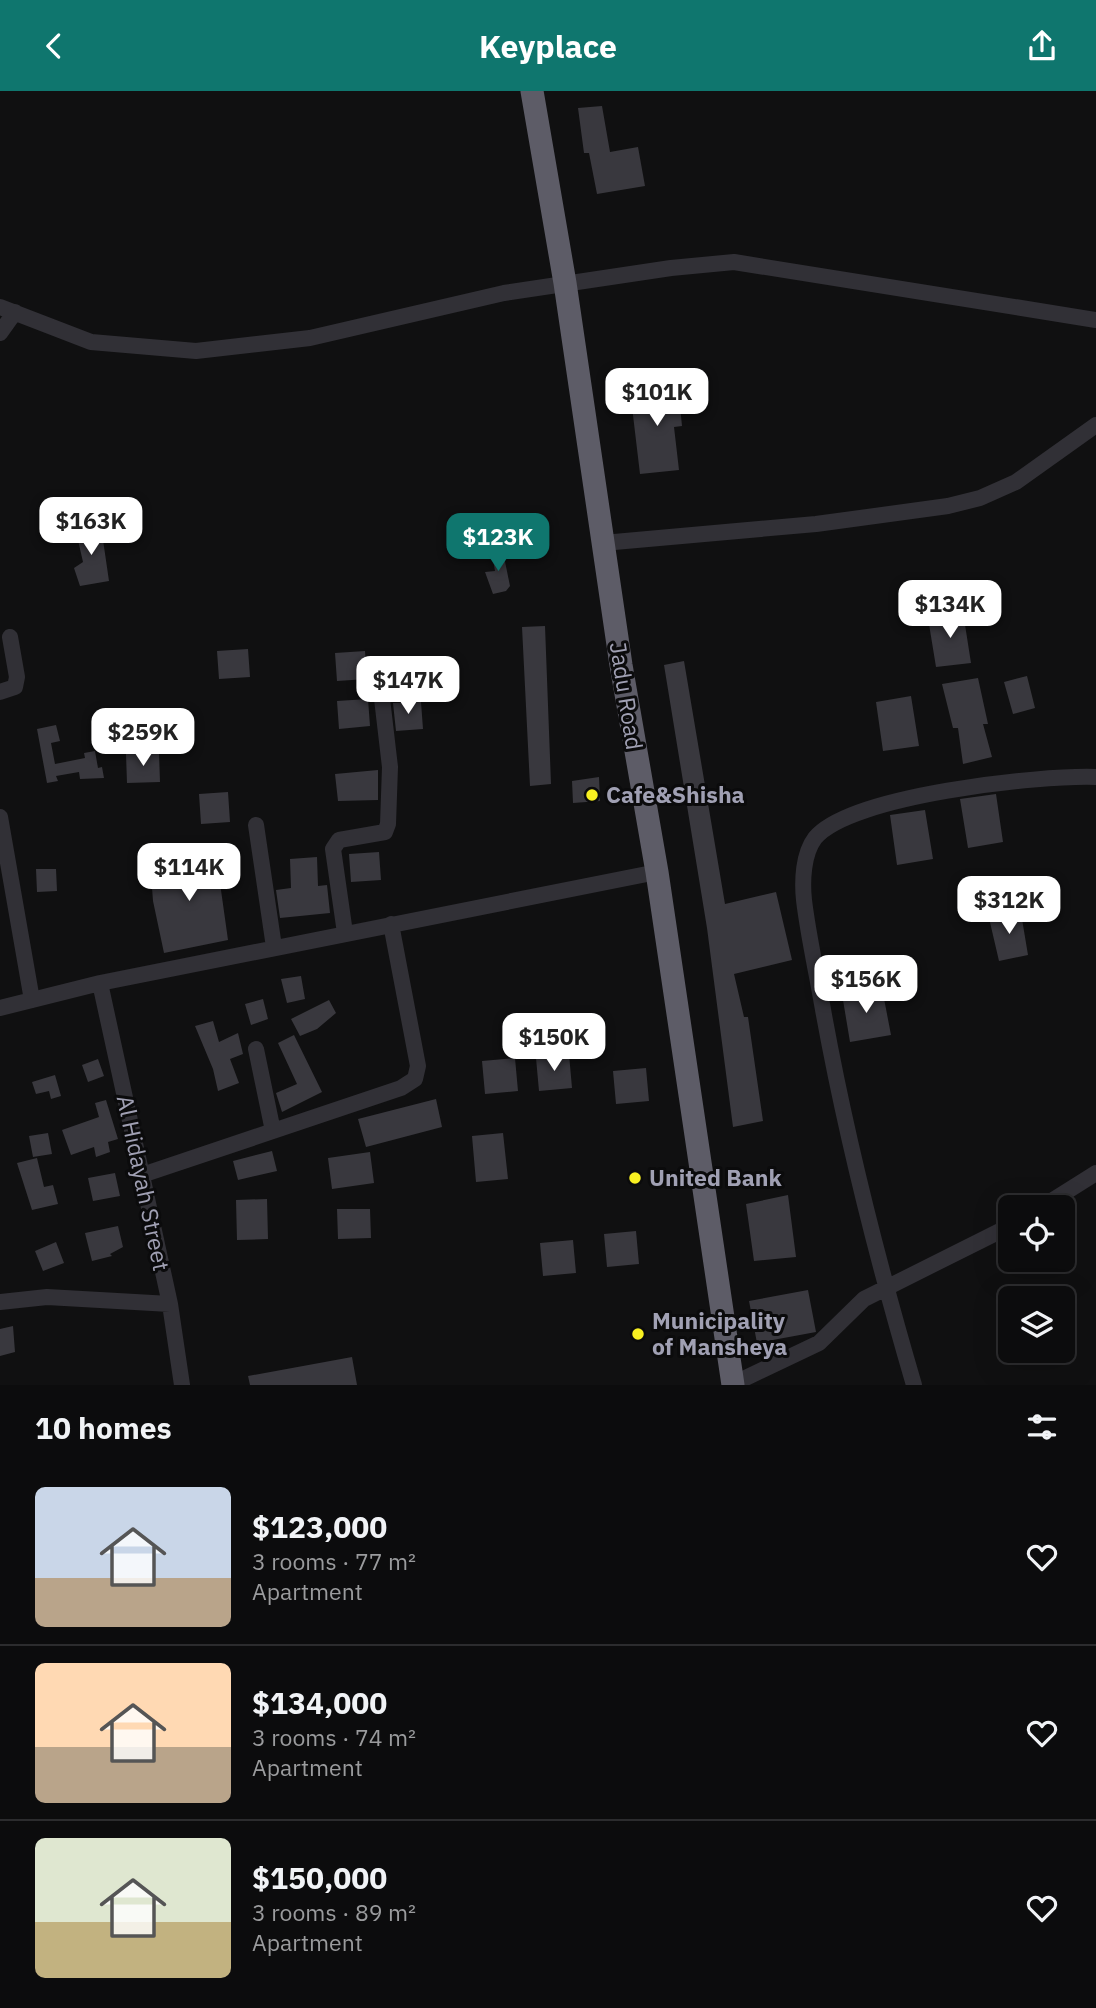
<!DOCTYPE html>
<html lang="en">
<head>
<meta charset="utf-8">
<style>
  body { margin:0; font-family:"IBM Plex Sans",sans-serif; background:#1a1a1b; color:#f1f3f6; height:100vh; display:flex; flex-direction:column; font-size:26px; white-space:nowrap }
  * { box-sizing:border-box; margin:0 }
  p { font-size:23px; color:#9a9b9d }
  .icon { flex:none; width:38px; height:38px; fill:none; stroke:currentColor; stroke-width:2; stroke-linecap:round; stroke-linejoin:round }
  .map { position:relative; height:1294px; overflow:hidden }
  .details { display:flex; flex-direction:column; background:#0c0c0d; flex:1 }
  .details>* { flex:none }
  .tools { position:absolute; left:998px; top:1104px; display:grid; gap:14px }
  .tools a { display:grid; place-items:center; width:77px; height:77px; border-radius:10px; background:#0c0c0d; box-shadow:0 7px 28px #0002,0 0 0 2px #2c2c2e; font-size:35px }
  .price { position:absolute; translate:-50% -60px; padding:0 16px; border-radius:14px; background:#fff; color:#222; font-size:23px; line-height:46px; filter:drop-shadow(0 2px 4px #0008) }
  .price::after { content:''; position:absolute; left:50%; top:42px; width:21px; height:16px; margin-left:-10px; background:inherit; clip-path:polygon(0 0,100% 0,50% 100%) }
  .price.selected { background:#0f766e; color:#fff }
  ul { padding:0; list-style:none }
  li { display:flex; align-items:center; gap:21px; height:175px; padding:0 35px }
  li+li { border-top:2px solid #2c2c2e }
  li span { display:grid; place-items:center; flex:none; width:196px; height:140px; border-radius:10px; color:#555 }
  li>.icon { margin-inline-start:auto }
  span .icon { width:84px; height:84px; fill:#fffc; stroke-width:1 }
  li b { font-size:30px }
  h2 { display:flex; justify-content:space-between; align-items:center; height:84px; padding:0 35px; font-size:30px }
  header { display:flex; justify-content:space-between; align-items:center; height:91px; padding:0 35px; background:#0f766e; color:#fff; font-size:32px; font-weight:700 }
  .map>svg:first-child { display:block }
  .building { fill:#39383e }
  .lines { fill:none; stroke-linecap:round; stroke-linejoin:round }
  .minor { stroke:#313036; stroke-width:16 }
  .highway { stroke:#5d5c67; stroke-width:23 }
  .poi-dot { fill:#f8f021; stroke:#0b0b0c; stroke-width:2.5 }
  .labels { text-anchor:middle; stroke-width:6; stroke-linejoin:round; paint-order:stroke }
  .street-label { font-size:23px; fill:#a0a0b3; stroke:#0b0b0c }
  .poi-label { font-size:23px; font-weight:bold; fill:#a0a0b3; stroke:#0b0b0c; text-anchor:start }
</style>
</head>
<body>
<header><svg class="icon" aria-label="back" viewBox="0 0 24 24"><path d="M15 5l-7 7 7 7"/></svg>Keyplace<svg class="icon" aria-label="share" viewBox="0 0 24 24"><path d="M12 15V3M7 8l5-5 5 5M5 13v7h14v-7"/></svg></header>
<div class="map">
<svg width="1096" height="1294" viewBox="0 0 1096 1294">
  <rect width="100%" height="100%" fill="#101011"/>
  <path class="building" d="M602,15L610,61L638,56L645,95L597,103L589,62H584L578,17Z
    M678,294L682,335L674,336L679,379L640,383L630,299Z
    M96,435L102,442L109,490L80,495L74,477L83,471L75,436Z
    M502,456L510,495L506,500L493,503L485,481L495,480L491,458Z
    M963,521L971,572L936,576L928,527Z
    M545,535L551,693L530,695L522,536Z
    M248,558L250,586L219,588L217,560Z
    M365,560L367,588L337,590L335,562Z
    M684,570L725,813L776,801L792,869L734,883L744,926H748L763,1030L733,1036L707,837L664,574Z
    M1027,585L1035,617L1013,623L1004,591Z
    M978,587L988,633H983L992,666L963,673L958,637H953L942,593Z
    M911,605L919,655L883,660L876,611Z
    M368,608L370,635L339,638L337,610Z
    M421,611L423,638L396,640L393,612Z
    M56,634L60,650L51,652L55,673L85,667L84,662L95,660L98,677L102,676L104,687L80,688L79,681L56,685L58,690L47,692L37,638Z
    M159,662L160,691L127,692L126,663Z
    M378,679V709L338,710L335,683Z
    M599,686L600,710L573,712L572,690Z
    M228,701L230,731L201,733L199,703Z
    M996,703L1003,751L968,757L960,708Z
    M925,719L933,768L897,774L890,724Z
    M379,761L381,789L351,791L349,763Z
    M317,766L318,795L327,794L330,822L280,827L276,799L291,797L290,768Z
    M191,767V773L224,767L225,792H220L228,849L164,862L153,810L150,770Z
    M36,778H56L57,800L37,801Z
    M1021,822L1028,864L999,870L989,827Z
    M301,885L305,908L287,912L281,888Z
    M882,897L891,944L850,951L842,903Z
    M263,908L268,928L251,934L245,913Z
    M329,909L336,922L317,938L300,945L291,928Z
    M213,930L219,951L238,942L243,963L230,968L239,992L218,1000L213,978L195,935Z
    M294,944L322,1001L282,1021L276,1002L297,993L278,952Z
    M569,963L572,997L539,1000L536,967Z
    M515,967L518,1000L485,1003L482,970Z
    M98,968L104,985L88,991L82,974Z
    M646,977L649,1010L616,1013L613,980Z
    M55,984L61,1005L51,1008L49,1000L36,1003L32,991Z
    M436,1008L442,1036L366,1056L358,1028Z
    M106,1009L118,1048L108,1051L110,1061L96,1066L94,1056L71,1064L62,1039L99,1026L95,1012Z
    M48,1042L52,1063L33,1066L29,1045Z
    M503,1042L508,1088L476,1091L472,1045Z
    M272,1060L277,1080L238,1089L233,1070Z
    M370,1061L374,1092L332,1098L328,1067Z
    M37,1067L44,1096L53,1094L58,1113L32,1119L17,1072Z
    M115,1082L120,1105L93,1110L88,1087Z
    M788,1104L796,1166L754,1170L746,1113Z
    M267,1108L268,1148L237,1149L236,1109Z
    M337,1118H370L371,1147L338,1148Z
    M118,1135L123,1156L110,1163L112,1165L92,1170L85,1142Z
    M636,1140L639,1173L607,1176L604,1143Z
    M573,1149L576,1182L543,1185L540,1152Z
    M56,1151L64,1172L43,1180L35,1160Z
    M808,1199L816,1241L757,1252L749,1210Z
    M13,1235L15,1261L0,1265V1238Z
    M352,1266L357,1294H250L248,1285Z"/>
  <g class="lines">
    <path class="minor" d="M0,216L91,251L196,260L310,247L504,202L671,177L734,171L1096,229
      M0,242L15,221
      M603,452L816,433L948,415L980,407L1016,391L1096,334
      M0,601L15,596L17,586L10,546
      M0,726L32,909
      M256,734L274,856
      M345,842L333,758L339,749L385,741L388,733L390,676L379,582
      M100,892L170,1213L182,1294
      M0,917L100,892L657,781
      M256,958L273,1040
      M142,1084L401,997L415,988L418,975L391,833
      M1042,1116L1096,1082
      M0,1211L47,1206L170,1213
      M733,1293L819,1252L864,1208L1010,1135
      M914,1294C877,1168 845,1042 822,913C816,878 808,843 804,809C802,790 803,763 815,747C850,704 1040,684 1096,686"/>
    <path class="highway" d="M532,0L565,192L621,574L657,781L733,1294"/>
  </g>
  <g class="poi-dot">
    <circle cx="592" cy="704" r="7"/>
    <circle cx="635" cy="1087" r="7"/>
    <circle cx="638" cy="1243" r="7"/>
  </g>
  <g class="labels">
    <g class="street-label">
      <text transform="translate(626 605) rotate(81)" y="8">Jadu Road</text>
      <text transform="translate(143 1092) rotate(78)" y="8">Al Hidayah Street</text>
    </g>
    <g class="poi-label">
      <text x="606" y="712">Cafe&amp;Shisha</text>
      <text x="649" y="1095">United Bank</text>
      <text x="652" y="1238">Municipality<tspan x="652" dy="26">of Mansheya</tspan></text>
    </g>
  </g>
</svg>
<div class="tools">
<a><svg class="icon" aria-label="locate" viewBox="0 0 24 24"><circle cx="12" cy="12" r="6"/><path d="M12 2v4M12 18v4M2 12h4M18 12h4"/></svg></a>
<a><svg class="icon" aria-label="layers" viewBox="0 0 24 24"><path d="M12 4l9 5-9 5-9-5zM3 14l9 5 9-5"/></svg></a>
</div>
<b class="price" style="left:657px;top:337px">$101K</b>
<b class="price" style="left:91px;top:466px">$163K</b>
<b class="price selected" style="left:498px;top:482px">$123K</b>
<b class="price" style="left:950px;top:549px">$134K</b>
<b class="price" style="left:408px;top:625px">$147K</b>
<b class="price" style="left:143px;top:677px">$259K</b>
<b class="price" style="left:189px;top:812px">$114K</b>
<b class="price" style="left:1009px;top:845px">$312K</b>
<b class="price" style="left:866px;top:924px">$156K</b>
<b class="price" style="left:554px;top:982px">$150K</b>
</div>
<section class="details">
<h2>10 homes<svg class="icon" aria-label="filters" viewBox="0 0 24 24"><path d="M4 7h16M4 17h16"/><circle cx="9" cy="7" r="2"/><circle cx="15" cy="17" r="2"/></svg></h2>
<ul>
<li><span style="background:linear-gradient(#c9d6e8 65%,#b9a48a 0)"><svg class="icon" aria-label="home" viewBox="0 0 24 24"><path d="M3 11l9-7 9 7M6 9v11h12V9"/></svg></span><div><b>$123,000</b><p>3 rooms · 77 m²</p><p>Apartment</p></div><svg class="icon" aria-label="heart" viewBox="0 0 24 24"><path d="M12 20l-8-8c-3-5 5-10 8-4 3-6 11-1 8 4z"/></svg></li>
<li><span style="background:linear-gradient(#ffd9b3 60%,#b9a48a 0)"><svg class="icon" aria-label="home" viewBox="0 0 24 24"><path d="M3 11l9-7 9 7M6 9v11h12V9"/></svg></span><div><b>$134,000</b><p>3 rooms · 74 m²</p><p>Apartment</p></div><svg class="icon" aria-label="heart" viewBox="0 0 24 24"><path d="M12 20l-8-8c-3-5 5-10 8-4 3-6 11-1 8 4z"/></svg></li>
<li><span style="background:linear-gradient(#dfe7d0 60%,#c2b280 0)"><svg class="icon" aria-label="home" viewBox="0 0 24 24"><path d="M3 11l9-7 9 7M6 9v11h12V9"/></svg></span><div><b>$150,000</b><p>3 rooms · 89 m²</p><p>Apartment</p></div><svg class="icon" aria-label="heart" viewBox="0 0 24 24"><path d="M12 20l-8-8c-3-5 5-10 8-4 3-6 11-1 8 4z"/></svg></li>
</ul>
</section>
</body>
</html>
